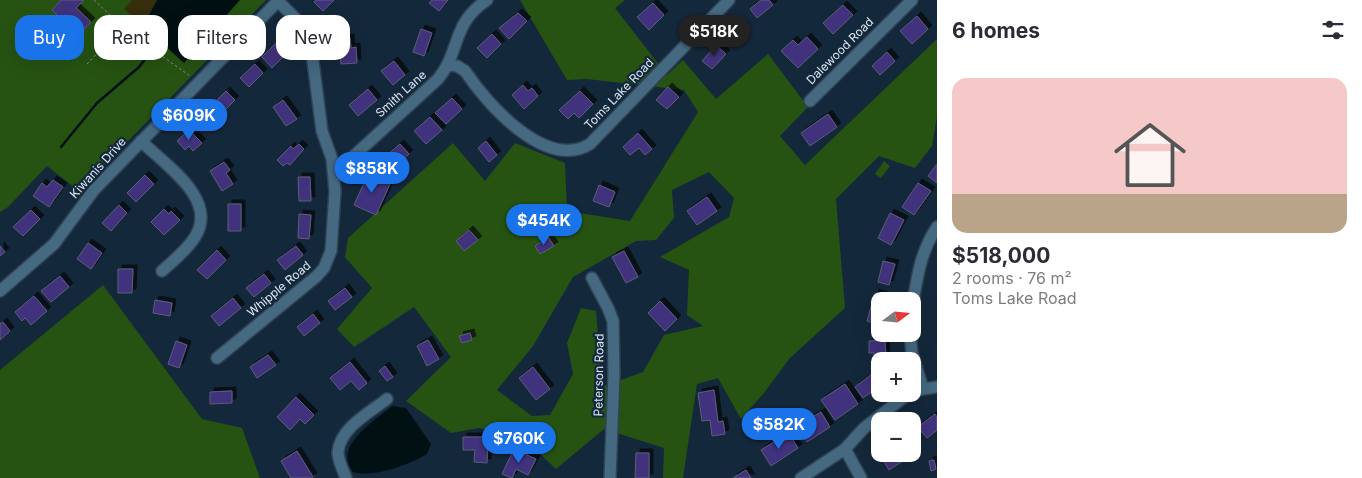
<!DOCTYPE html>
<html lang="en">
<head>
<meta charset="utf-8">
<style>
  body { margin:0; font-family:Inter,sans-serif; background:#f7f7f7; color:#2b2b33; height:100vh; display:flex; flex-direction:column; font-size:19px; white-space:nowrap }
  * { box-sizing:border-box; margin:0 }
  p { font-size:16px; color:#7c7c81 }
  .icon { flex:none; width:28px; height:28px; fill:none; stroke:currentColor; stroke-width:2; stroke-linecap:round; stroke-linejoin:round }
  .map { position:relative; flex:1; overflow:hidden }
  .details { display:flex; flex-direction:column; background:#fff; width:425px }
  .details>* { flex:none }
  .guide { position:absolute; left:15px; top:15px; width:475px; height:45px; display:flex; gap:10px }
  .needle { width:32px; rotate:74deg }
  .controls { position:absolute; left:871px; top:292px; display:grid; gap:10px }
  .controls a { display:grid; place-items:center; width:50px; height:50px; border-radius:10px; background:#fff; box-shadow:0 5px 20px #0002; font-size:25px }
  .price { position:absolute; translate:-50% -42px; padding:0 11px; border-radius:18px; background:#1a73e8; color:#fff; font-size:16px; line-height:32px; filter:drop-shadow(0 1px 2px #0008) }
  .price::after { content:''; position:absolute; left:50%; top:30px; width:15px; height:11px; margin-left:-8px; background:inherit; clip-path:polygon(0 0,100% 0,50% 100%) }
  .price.on { background:#222; color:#fff }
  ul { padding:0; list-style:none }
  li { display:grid; align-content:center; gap:10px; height:265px; padding:0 15px }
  li span { display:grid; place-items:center; height:155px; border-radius:15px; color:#555 }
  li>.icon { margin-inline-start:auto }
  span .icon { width:90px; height:90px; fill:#fffc; stroke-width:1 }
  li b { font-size:21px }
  h2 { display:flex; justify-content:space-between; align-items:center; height:60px; padding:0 15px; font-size:21px }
  .pill { padding:0 18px; border-radius:15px; background:#fff; box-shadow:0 5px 20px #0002; font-size:18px; line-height:45px }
  .pill.on { background:#1a73e8; color:#fff }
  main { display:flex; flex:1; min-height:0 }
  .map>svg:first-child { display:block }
  .green { fill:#265312; fill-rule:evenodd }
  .sand { fill:#362e0d }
  .water { fill:#011013 }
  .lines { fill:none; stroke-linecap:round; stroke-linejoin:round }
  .stream { stroke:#011013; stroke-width:2.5 }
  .building { fill:#3f307c; stroke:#5f5d78; filter:url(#shadow) }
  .minor-casing { stroke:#304355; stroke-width:14 }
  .path { stroke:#7b8b9b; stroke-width:1; stroke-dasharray:2.5 2.5; stroke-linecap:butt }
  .minor { stroke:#446980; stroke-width:11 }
  .labels { text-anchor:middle; stroke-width:4.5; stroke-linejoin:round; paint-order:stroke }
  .street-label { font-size:12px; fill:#dbe7f4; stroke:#14283b }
</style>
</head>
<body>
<main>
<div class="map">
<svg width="937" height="478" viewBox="0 0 937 478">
  <defs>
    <filter id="shadow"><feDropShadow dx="4" dy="-4" stdDeviation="0" flood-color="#0009"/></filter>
  </defs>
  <rect width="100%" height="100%" fill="#14283b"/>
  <path class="green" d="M0,0H266L79,191L47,166L8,207L0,212Z
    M520,0H625L615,8L667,75L683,60L716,99L768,54L808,107L780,136L805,165L937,39V117L932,146L915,168L879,156L836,199L845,308L790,358L764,393L741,419L718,378L697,384L683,478H663L664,448L604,429L556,469L534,448L532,450L524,447L526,441L523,438L479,428L451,433L406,401L451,357L414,307L354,347L337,329L372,288L345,257L348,238L453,143L485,181L515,143L565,163L567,211L630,221L698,112L684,90L587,79L567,80ZM709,172L734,198L729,217L660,257L689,270L687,315L703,326L664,335L643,372L602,387L596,311L581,308L567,343L573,374L550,415L532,416L497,390L533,346L573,277L636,241L656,240L674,218L672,190Z
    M884,161L890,166L881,178L875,174Z
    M103,285L202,419L242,428L260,478H0V370Z"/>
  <path class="sand" d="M132,0H157L143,26L124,9Z"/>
  <path class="water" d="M157,0H240L184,63L143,26Z
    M392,406L406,408L431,444L427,454C408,465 374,478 353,472C332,446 376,420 392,406Z"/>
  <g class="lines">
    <path class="stream" d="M61,147L97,103L139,67L159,41"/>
  </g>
  <path class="building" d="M61,0H84L76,8L91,22L78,36L55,18L58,16L52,10Z
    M316,0H334L323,11L314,2Z
    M432,0H448L439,11L429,3Z
    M761,0H769L773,5L757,18L750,9Z
    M653,3L664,15L649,30L637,17Z
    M843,5L853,15L833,34L823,23Z
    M518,13L527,21L509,39L499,28Z
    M917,16L928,29L912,44L900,31Z
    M421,29L432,33L424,56L413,52Z
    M492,34L501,44L487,58L477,48Z
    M282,37L290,45L280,55L283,57L272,68L262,57Z
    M807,37L818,49L798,68L781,51L793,40L798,45Z
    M339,38H350L351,48L356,47L357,63L341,64Z
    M716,45L726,54L712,69L702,61Z
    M887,52L895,61L880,75L872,66Z
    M394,61L405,75L393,85L381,71Z
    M255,64L263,73L249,87L240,78Z
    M523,85L528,91L532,88L538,96L524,109L512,95Z
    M668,87L679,97L667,109L656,100Z
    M368,89L377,100L358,116L349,105Z
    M226,91L235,100L218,117L209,108Z
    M580,91L593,104L579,118L574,113L568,119L559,110Z
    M452,98L462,109L446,124L435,113Z
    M283,100L297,119L286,126L273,107Z
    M828,114L837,127L810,146L801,133Z
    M430,117L442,130L426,144L414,131Z
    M189,130L202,143L193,151L189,146L185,150L177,141Z
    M638,133L652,149L645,155L639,148L630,155L623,147Z
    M486,141L497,155L489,162L478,148Z
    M299,144L304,149L290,165L287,163L283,166L277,160L291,146L293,149Z
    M400,144L409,154L389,171L380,161Z
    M224,162L230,170L226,173L233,184L222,191L210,171Z
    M937,164V183L928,176Z
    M368,174L390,184L376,215L354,205Z
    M145,175L154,184L136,202L127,193Z
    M298,177H310L311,201H299Z
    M53,180L63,187L49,207L33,196L42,183L47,187Z
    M918,183L931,191L914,215L902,207Z
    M599,185L615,192L609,207L593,201Z
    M707,197L717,211L697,225L687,211Z
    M228,204H241V231H228Z
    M119,205L127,213L111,231L102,223Z
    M164,209L169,214L171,211L180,220L164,235L151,222Z
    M31,210L40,219L23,236L13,227Z
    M890,213L904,220L891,245L878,238Z
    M299,214L311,215L309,239L298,238Z
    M469,230L478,240L464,251L456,241Z
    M548,237L554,246L540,254L535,246Z
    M88,243L102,253L91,269L77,259Z
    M0,246L5,252L0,256Z
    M296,246L303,255L285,270L277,260Z
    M217,250L226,260L207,279L197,270Z
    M624,251L638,277L626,283L612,257Z
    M883,261L895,264L889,285L878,282Z
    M118,269H133L132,293H118Z
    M264,274L271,283L254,297L246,288Z
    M60,276L69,287L51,302L41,291Z
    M345,288L352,297L335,310L328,301Z
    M875,293L889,298L888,301H880V325L867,321Z
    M34,296L47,311L31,325L25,318L22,321L15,312Z
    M233,298L241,308L219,326L211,316Z
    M155,300L172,303L170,316L153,313Z
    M660,301L677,319L665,331L648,313Z
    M313,314L320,323L304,336L297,327Z
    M3,322L10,331L0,340V324Z
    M470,333L472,340L462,343L459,336Z
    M428,340L439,359L427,366L417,346Z
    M885,340L886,359L875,360L874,353H869V341Z
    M176,341L187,345L179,368L168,364Z
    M268,355L276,365L257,378L250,367Z
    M350,362L367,383L359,390L351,381L340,390L330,378Z
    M385,366L393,377L387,381L379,371Z
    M533,367L550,389L536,400L519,378Z
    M876,371L880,376V386L863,398L855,387Z
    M845,384L858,404L835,420L821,400Z
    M714,390L718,422L723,421L725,434L712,436L710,420L702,421L698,393Z
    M232,391V403L210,404V392Z
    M296,397L314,415L305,424L300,419L290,430L277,417Z
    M821,412L830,427L807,442L797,426Z
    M935,414L937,417V430L927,438L918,427Z
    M463,437H488L487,463L474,462L475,450H463Z
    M782,437L785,441L791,437L798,448L771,466L761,450Z
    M514,449L536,459L528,475L516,469L512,478L502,474Z
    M297,451L313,477L311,478H291L281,461Z
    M636,453H649V478H635Z
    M879,453L898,454L903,461L889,470Z
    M934,460L936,469L931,471L929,461Z
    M746,470L751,478H733Z"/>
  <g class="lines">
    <defs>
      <path id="minor" d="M448,65L457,66L465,71C487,104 546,171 590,144L729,0
        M810,101L912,0
        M141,141C165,165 219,199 195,237C187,250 173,261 162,271
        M334,174L438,79C461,51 451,24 487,0
        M592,278L608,308L613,321L614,374L610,478
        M0,291L54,244L94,190L279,0
        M912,308C917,279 920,252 937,227
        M910,334L912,353L923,389
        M217,358L317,276L324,268L331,251L335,191L332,159L322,131L310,38L299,22L278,1
        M917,390L937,387
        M845,449L861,478
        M346,478C343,470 338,461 338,452C340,428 370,412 387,399
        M801,478L845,449L864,428L908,394"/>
    </defs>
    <use href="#minor" class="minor-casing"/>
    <path class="path" d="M94,0L123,27
      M126,23L155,51L190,76
      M87,64L132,17"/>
    <use href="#minor" class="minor"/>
  </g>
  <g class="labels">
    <g class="street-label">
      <text transform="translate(840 51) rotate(-45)" y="4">Dalewood Road</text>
      <text transform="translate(401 94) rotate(-42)" y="4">Smith Lane</text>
      <text transform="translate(619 94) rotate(-46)" y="4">Toms Lake Road</text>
      <text transform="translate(98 168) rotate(-48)" y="4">Kiwanis Drive</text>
      <text transform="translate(279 289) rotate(-40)" y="4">Whipple Road</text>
      <text transform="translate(599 375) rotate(-89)" y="4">Peterson Road</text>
    </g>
  </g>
</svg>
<div class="controls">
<a><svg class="needle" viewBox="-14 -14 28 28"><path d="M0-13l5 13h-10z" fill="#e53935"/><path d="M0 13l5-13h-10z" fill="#7c7c81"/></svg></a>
<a>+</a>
<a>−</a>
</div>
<b class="price on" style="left:714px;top:57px">$518K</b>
<b class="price" style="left:189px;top:141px">$609K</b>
<b class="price" style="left:372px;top:194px">$858K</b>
<b class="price" style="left:544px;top:246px">$454K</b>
<b class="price" style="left:779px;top:450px">$582K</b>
<b class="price" style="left:519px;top:464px">$760K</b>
<div class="guide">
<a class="pill on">Buy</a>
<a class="pill">Rent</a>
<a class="pill">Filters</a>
<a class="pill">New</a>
</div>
</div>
<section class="details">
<h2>6 homes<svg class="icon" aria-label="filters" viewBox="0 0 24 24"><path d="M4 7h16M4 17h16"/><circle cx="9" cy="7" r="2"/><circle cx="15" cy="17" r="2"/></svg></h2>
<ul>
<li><span style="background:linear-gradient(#f6c9c9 75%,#b9a48a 0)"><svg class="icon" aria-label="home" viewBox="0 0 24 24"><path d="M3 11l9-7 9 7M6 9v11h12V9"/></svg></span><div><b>$518,000</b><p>2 rooms · 76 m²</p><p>Toms Lake Road</p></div></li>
</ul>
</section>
</main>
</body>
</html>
